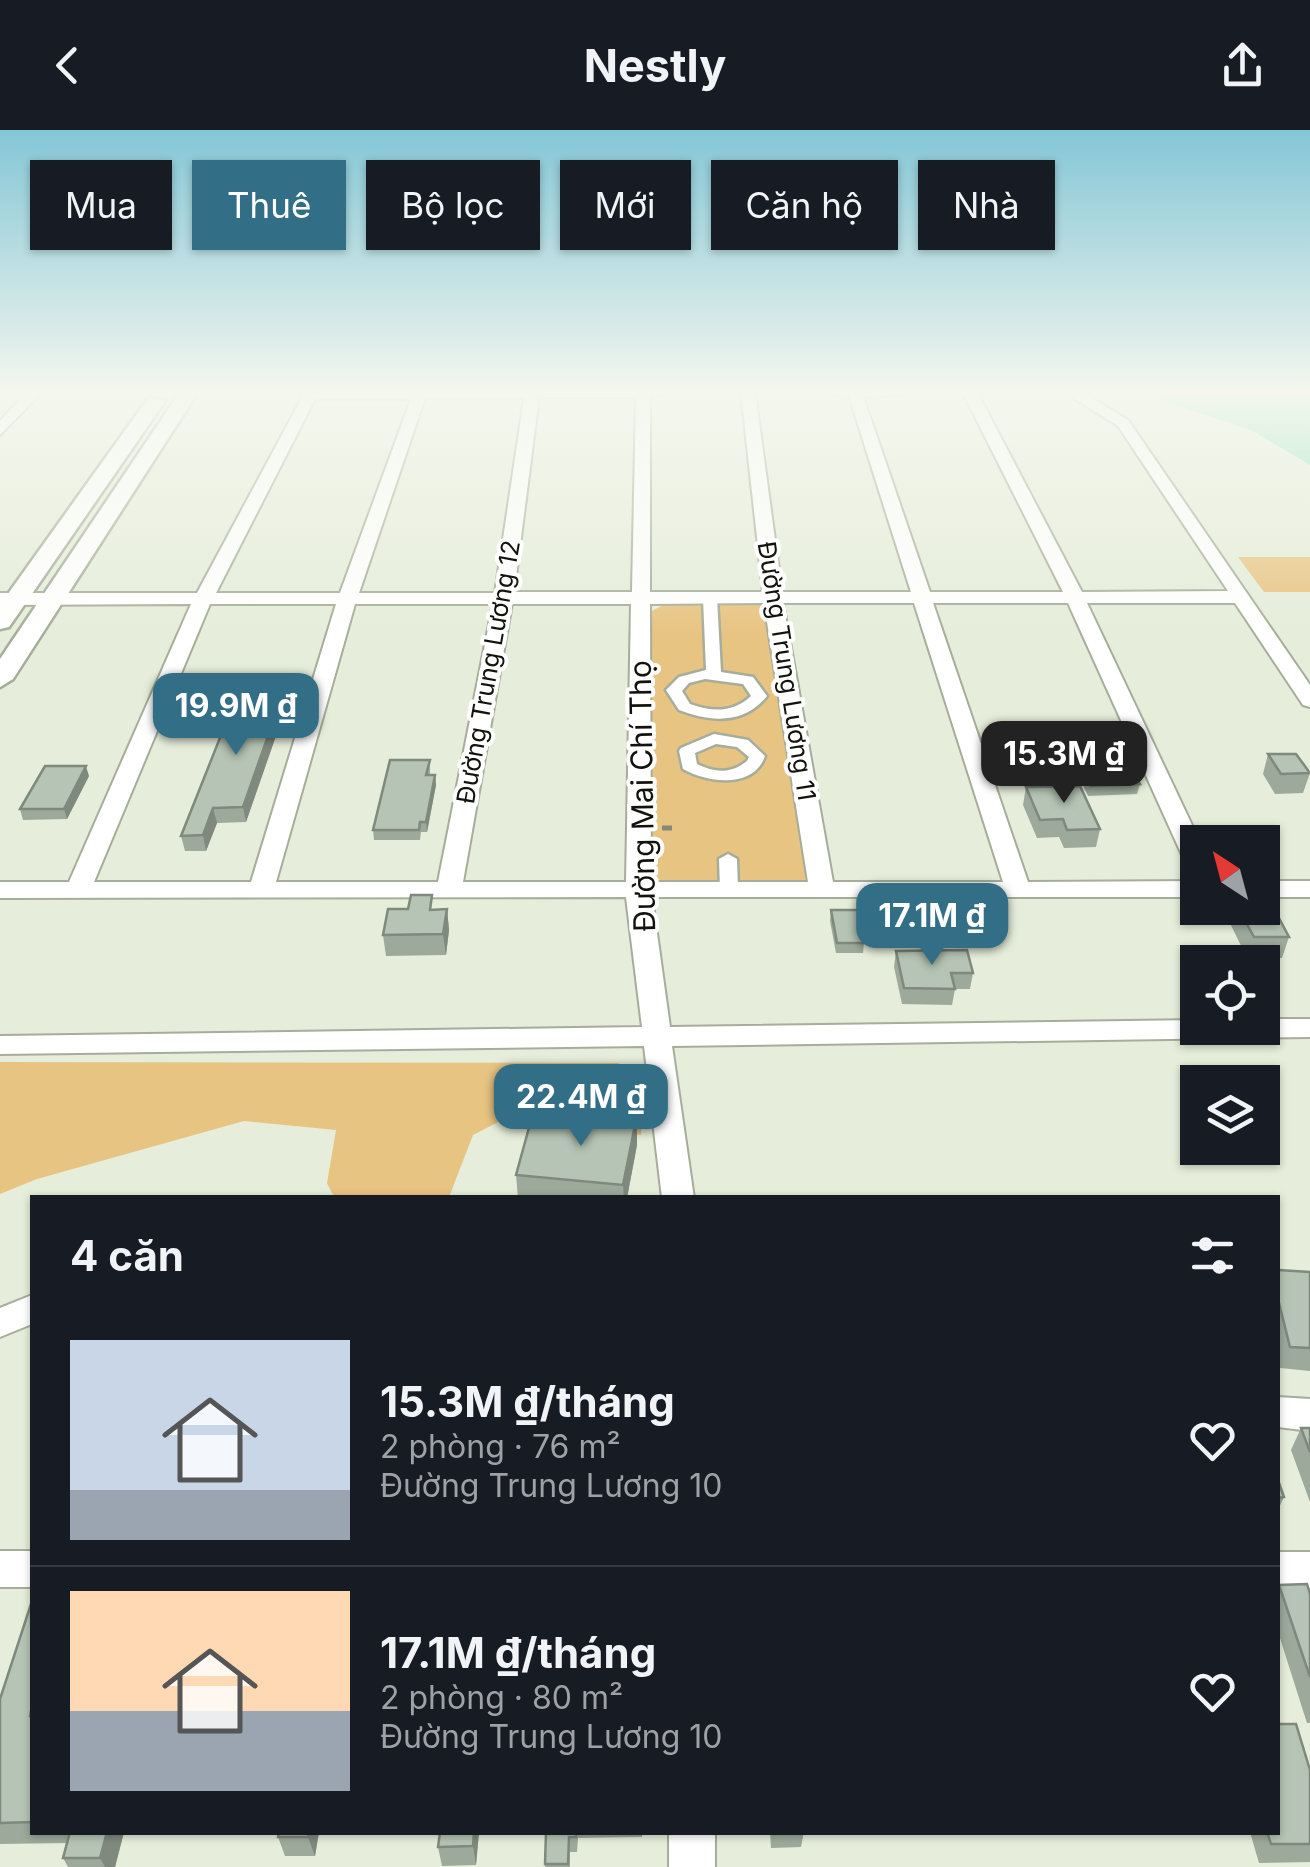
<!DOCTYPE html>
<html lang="vi">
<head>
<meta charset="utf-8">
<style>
  body { margin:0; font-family:Inter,sans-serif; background:#20242c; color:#f1f3f6; height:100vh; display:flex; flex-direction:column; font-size:38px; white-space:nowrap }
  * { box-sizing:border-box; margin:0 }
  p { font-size:32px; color:#9ea1a6 }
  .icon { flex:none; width:55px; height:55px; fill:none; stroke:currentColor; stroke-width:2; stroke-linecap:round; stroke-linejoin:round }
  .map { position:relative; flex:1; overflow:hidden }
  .drawer { position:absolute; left:30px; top:1065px; width:1250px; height:640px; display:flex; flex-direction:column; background:#171b24; border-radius:0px; box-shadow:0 2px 8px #0004 }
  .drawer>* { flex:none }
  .banner { position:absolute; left:30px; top:30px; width:1250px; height:90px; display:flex; gap:20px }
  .needle { width:65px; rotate:324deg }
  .controls { position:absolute; left:1180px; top:695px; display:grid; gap:20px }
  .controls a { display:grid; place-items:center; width:100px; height:100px; border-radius:0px; background:#171b24; box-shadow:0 2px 8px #0004; font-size:50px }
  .price { position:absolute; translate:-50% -85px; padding:0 22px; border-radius:20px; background:#326f86; color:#fff; font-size:32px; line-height:65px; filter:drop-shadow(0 2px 5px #0008) }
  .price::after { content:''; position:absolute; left:50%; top:60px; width:30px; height:22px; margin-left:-15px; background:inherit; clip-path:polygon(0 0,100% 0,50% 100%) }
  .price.current { background:#222; color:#fff }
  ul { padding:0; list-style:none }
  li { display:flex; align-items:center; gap:30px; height:250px; padding:0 40px }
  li+li { border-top:2px solid #363941 }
  li span { display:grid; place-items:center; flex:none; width:280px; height:200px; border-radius:0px; color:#555 }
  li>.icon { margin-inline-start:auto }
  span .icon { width:120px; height:120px; fill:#fffc; stroke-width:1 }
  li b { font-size:42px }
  h2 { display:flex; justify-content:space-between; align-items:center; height:120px; padding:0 40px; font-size:42px }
  .chip { padding:0 35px; border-radius:0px; background:#171b24; box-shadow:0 2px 8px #0004; font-size:35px; line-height:90px }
  .chip.current { background:#326f86; color:#fff }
  header { display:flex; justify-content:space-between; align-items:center; height:130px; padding:0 40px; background:#171b24; font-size:45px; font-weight:700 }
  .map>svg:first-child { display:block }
  .green { fill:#e8c482 }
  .water { fill:#8ee2bc }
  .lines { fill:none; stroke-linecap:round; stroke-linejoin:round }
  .pedestrian-casing { stroke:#a6ad9a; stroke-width:5 }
  .minor-casing { stroke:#a6ad9a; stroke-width:4 }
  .tertiary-casing { stroke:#a6ad9a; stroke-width:5 }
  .path { stroke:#84897c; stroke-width:5; stroke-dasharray:10 5; stroke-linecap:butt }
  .pedestrian { fill:#fff; fill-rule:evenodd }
  .minor { fill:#fff; fill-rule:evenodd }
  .tertiary { fill:#fff; fill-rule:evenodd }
  .wall { fill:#9ca99b }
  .shaded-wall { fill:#7f897e }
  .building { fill:#b5c4b4; stroke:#7f897e; stroke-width:2.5 }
  .labels { text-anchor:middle; stroke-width:8; stroke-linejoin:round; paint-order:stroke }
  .far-street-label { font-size:25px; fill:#11130c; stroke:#fff }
  .street-label { font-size:30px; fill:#11130c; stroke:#fff }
</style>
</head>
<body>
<header><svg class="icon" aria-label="back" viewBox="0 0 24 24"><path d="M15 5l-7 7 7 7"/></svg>Nestly<svg class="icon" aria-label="share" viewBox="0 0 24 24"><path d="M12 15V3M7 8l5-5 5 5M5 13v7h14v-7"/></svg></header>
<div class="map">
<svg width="1310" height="1737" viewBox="0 0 1310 1737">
  <rect width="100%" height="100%" fill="#e6edda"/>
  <path class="green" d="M1238,427H1310V462H1264Z
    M751,472L766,476L809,739L805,751L790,755L663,754L652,741L650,482L667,473Z
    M0,932L618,933C650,948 642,974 641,1005L508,987L473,1005L449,1067H334L327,1053L336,1000L244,991L37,1049L0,1064Z"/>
  <path class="water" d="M1137,262H1310V335L1251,300Z"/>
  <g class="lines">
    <defs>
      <path id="pedestrian" d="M710,464L717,468L721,542L753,547L767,566C744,595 710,592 679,580L666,560L679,547L706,540L703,468ZM705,549L743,554L751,566C733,583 712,582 690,574L682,561L689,553Z
        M714,604L748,610L765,626C754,659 708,653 683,639L679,621L681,618ZM716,614L737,617L749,627L747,631C731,644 715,643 697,634L695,623Z
        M728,724L737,729L738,760L729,765L720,760L719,729Z"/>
      <path id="minor" d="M27,262H42L0,305V291Z
        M305,262H679L650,267V462H763L741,262H755L782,462H911L849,266L814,262H977L1082,462L1228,461L1118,296L1064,262H1082L1128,290L1310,555V577L1303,575L1235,473H1087L1200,712L1198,741L1186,734L1068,473H933L1028,752L1198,751V767H652L670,897L1198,890V898H1262V889H1310V907L672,916L694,1068H662L644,916L0,924V906L642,897L626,767L0,768V752H69L191,474L0,475V463H197ZM963,263L1063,462H930L863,266ZM539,267H636L632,462H514ZM425,268H524L495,463H359ZM315,269H411L340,463H216ZM764,473L808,752H651L650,474ZM783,473H914L1003,752H833ZM210,474H336L251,752H94ZM355,474H493L438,752H276ZM512,474H631L626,752H463Z
        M1262,751H1310V767H1262Z
        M32,1165V1194L0,1207V1178Z
        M1278,1267L1310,1269V1301L1278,1297Z
        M0,1421H32V1457H0Z
        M1278,1422H1310V1458H1278Z
        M669,1702H715V1737H669Z"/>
      <path id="tertiary" d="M180,262H198L13,549L0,557V529Z
        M149,267L165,271L9,497L0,499V475Z"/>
    </defs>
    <use href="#pedestrian" class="pedestrian-casing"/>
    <use href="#minor" class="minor-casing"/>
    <use href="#tertiary" class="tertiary-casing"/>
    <path class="path" d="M662,698H674"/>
    <use href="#pedestrian" class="pedestrian"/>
    <use href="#minor" class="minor"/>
    <use href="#tertiary" class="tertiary"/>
  </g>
  <path class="wall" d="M290,564L293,579L285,600H278L246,692L217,693L206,721H185L181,706Z
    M1074,622L1140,654L1137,664L1088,666L1072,632Z
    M1268,624L1310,643L1303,663L1275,664L1263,644Z
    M430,630V645H435L436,655L427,702H421L420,710H374L373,700Z
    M89,646L67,689L23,690L20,679Z
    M1026,657L1100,699L1096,717L1064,718L1059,707L1037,708L1023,675Z
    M1225,778H1262L1289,807L1282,828H1247L1224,781Z
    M434,779H447L449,800L446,825L386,826L383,805Z
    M831,780L864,813L863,823H836L830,791Z
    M896,821L973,843L970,859H955L952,875L902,874L894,837Z
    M637,1015L627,1068H518L516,1045Z
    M1278,1140L1310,1142V1241L1280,1238L1278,1227Z
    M1301,1298H1310V1372L1291,1320Z
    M1278,1350L1284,1367L1278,1380Z
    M1279,1455L1310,1464V1593H1307L1278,1502V1458Z
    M32,1474V1702H124L115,1737H68L63,1728L67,1713L0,1714V1569Z
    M1310,1640V1732L1259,1733L1250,1702H1278Z
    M279,1702H319L315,1726H285L278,1707Z
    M479,1702L476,1735L442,1736L438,1717Z
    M546,1702H642V1707L578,1708L577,1722H570V1737H545Z
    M770,1702H804L801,1717L771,1718Z"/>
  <path class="shaded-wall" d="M290,564L293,579L285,600L282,586Z
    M275,586L278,600L246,692L243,677Z
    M86,636L89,646L67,689L64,679Z
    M435,645L436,655L427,702L426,692Z
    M213,678L217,693L206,721L203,705Z
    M447,779L449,800L446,825L443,804Z
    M637,985V1015L627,1068H624L623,1055Z
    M107,1702H124L115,1737H105L100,1728Z
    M309,1702H319L315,1726L308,1707Z
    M474,1702H479L476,1735L473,1716Z"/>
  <path class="building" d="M290,564L282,586H275L243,677L213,678L203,705L181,706L237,565Z
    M1122,621L1140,654L1090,656L1074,622Z
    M1268,624H1296L1310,643L1281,644Z
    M390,630H430L426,645H435L426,692H420L419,700H373Z
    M45,636H86L64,679H20Z
    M1080,656L1100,699L1067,700L1063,689L1040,690L1026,657Z
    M1262,760H1264L1289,807H1254L1238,778H1262Z
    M411,765H432L430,780L447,779L443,804L383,805L388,779H408Z
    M831,780H858L864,813H837Z
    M967,820L973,843H951L955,859L904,858L896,821Z
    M582,980L637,985L623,1055L516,1045L530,994L578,998Z
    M1278,1140L1310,1142V1218L1290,1217L1278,1169Z
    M1301,1298H1310V1322Z
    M1278,1350L1284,1367L1278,1368Z
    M1307,1454L1310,1464V1547L1279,1455Z
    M31,1474L32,1577L30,1586H32V1692L0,1693V1569Z
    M1278,1594H1296L1310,1640V1714H1271L1267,1702H1278Z
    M70,1702H107L100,1728H63Z
    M279,1702H309L308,1707H278Z
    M440,1702H474L473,1716L438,1717Z
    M546,1702H576V1707H569L568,1734H545Z"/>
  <linearGradient id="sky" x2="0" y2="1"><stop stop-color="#84c6d6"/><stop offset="0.52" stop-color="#f4f7ee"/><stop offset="1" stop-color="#f4f7ee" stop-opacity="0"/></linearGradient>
  <rect width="1310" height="505" fill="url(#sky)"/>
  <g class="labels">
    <g class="far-street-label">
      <text transform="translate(787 541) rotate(81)" y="9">Đường Trung Lương 11</text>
      <text transform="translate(488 542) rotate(-80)" y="9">Đường Trung Lương 12</text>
    </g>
    <g class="street-label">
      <text transform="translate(643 666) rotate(-91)" y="10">Đường Mai Chí Thọ</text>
    </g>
  </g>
</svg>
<div class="controls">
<a><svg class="needle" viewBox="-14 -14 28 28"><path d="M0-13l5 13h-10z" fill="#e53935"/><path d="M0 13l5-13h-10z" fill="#9ea1a6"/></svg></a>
<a><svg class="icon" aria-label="locate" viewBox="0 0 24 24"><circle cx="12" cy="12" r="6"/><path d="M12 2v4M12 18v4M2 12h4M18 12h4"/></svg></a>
<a><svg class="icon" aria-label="layers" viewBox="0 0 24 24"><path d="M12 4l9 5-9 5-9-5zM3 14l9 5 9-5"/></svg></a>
</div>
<b class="price" style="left:236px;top:628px">19.9M ₫</b>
<b class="price current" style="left:1064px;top:676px">15.3M ₫</b>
<b class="price" style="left:932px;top:838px">17.1M ₫</b>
<b class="price" style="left:581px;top:1019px">22.4M ₫</b>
<div class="banner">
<a class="chip">Mua</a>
<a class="chip current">Thuê</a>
<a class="chip">Bộ lọc</a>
<a class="chip">Mới</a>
<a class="chip">Căn hộ</a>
<a class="chip">Nhà</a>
</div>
<section class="drawer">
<h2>4 căn<svg class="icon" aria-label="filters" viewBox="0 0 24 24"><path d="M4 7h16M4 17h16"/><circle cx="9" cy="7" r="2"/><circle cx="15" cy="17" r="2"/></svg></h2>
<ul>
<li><span style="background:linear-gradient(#c9d6e8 75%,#9aa5b1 0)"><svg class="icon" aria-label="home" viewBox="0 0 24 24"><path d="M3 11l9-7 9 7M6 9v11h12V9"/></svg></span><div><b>15.3M ₫/tháng</b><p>2 phòng · 76 m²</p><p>Đường Trung Lương 10</p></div><svg class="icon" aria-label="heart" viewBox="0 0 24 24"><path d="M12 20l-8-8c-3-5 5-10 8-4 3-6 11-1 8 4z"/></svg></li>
<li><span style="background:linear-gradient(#ffd9b3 60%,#9aa5b1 0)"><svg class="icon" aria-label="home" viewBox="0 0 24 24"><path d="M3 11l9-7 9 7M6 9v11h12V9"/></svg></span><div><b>17.1M ₫/tháng</b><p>2 phòng · 80 m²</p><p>Đường Trung Lương 10</p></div><svg class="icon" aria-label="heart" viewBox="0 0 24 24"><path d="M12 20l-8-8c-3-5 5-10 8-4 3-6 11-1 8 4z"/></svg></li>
</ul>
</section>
</div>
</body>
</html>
